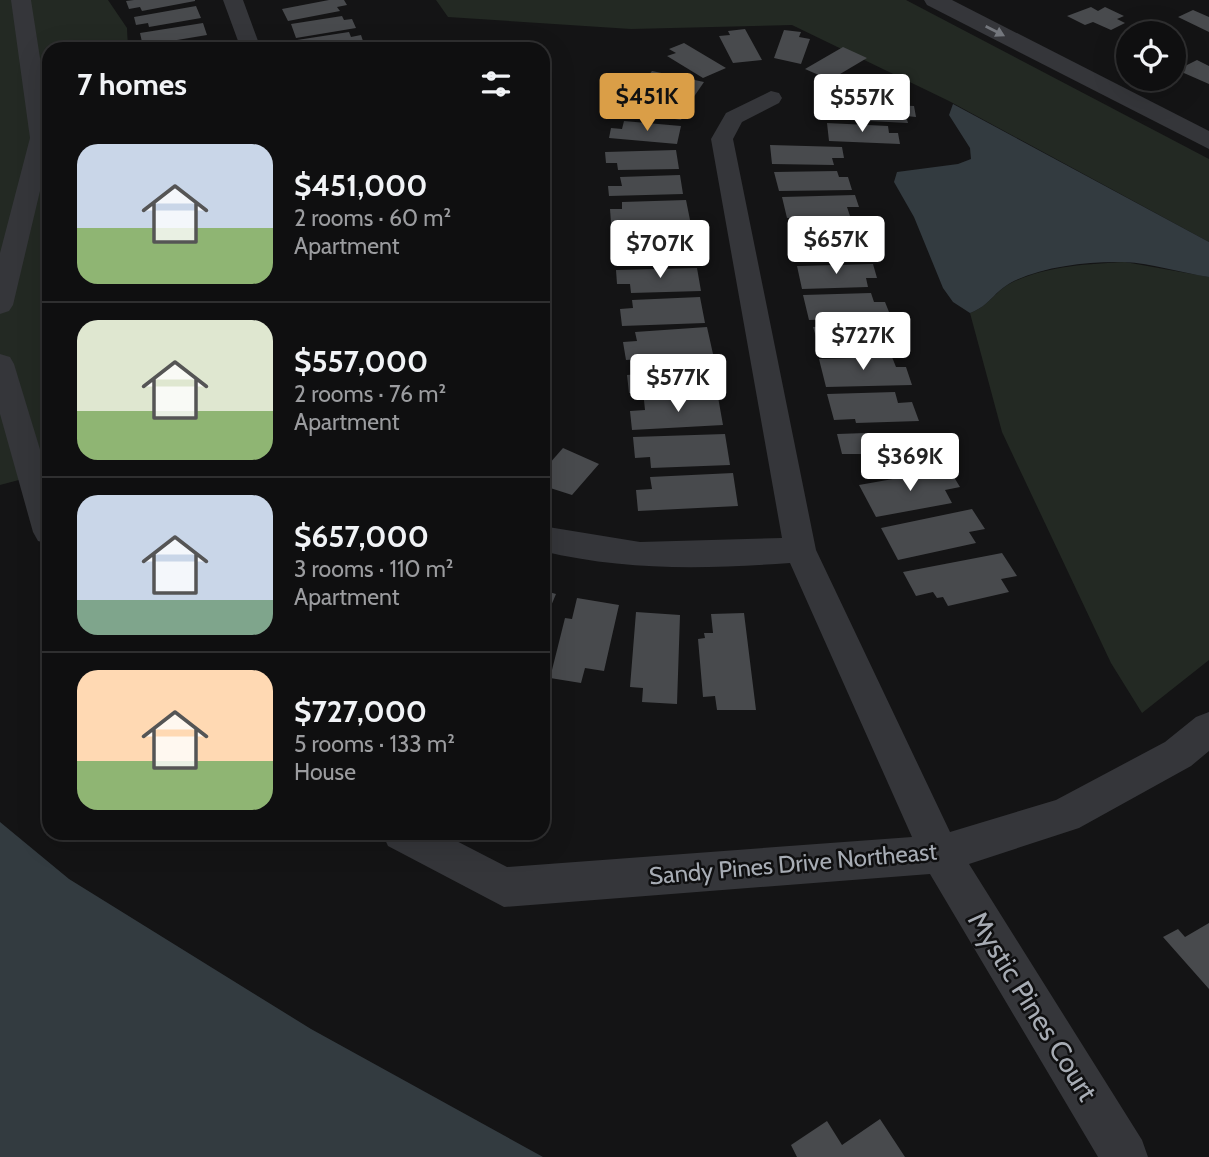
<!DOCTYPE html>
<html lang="en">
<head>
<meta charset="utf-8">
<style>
  body { margin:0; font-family:Cabin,sans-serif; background:#181819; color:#f1f3f6; height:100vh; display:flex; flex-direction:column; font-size:26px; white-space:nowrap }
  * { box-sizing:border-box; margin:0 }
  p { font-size:23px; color:#9b9c9f }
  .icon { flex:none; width:38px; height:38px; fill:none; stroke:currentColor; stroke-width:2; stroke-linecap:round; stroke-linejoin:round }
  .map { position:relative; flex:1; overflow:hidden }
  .sheet { position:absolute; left:42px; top:42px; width:508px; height:798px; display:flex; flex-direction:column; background:#0f0f10; border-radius:21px; box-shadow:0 7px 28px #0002,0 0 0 2px #2f2f30 }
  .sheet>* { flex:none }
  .fabs { position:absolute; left:1116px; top:21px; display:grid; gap:14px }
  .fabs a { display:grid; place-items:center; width:70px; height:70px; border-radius:50%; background:#0f0f10; box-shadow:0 7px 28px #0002,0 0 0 2px #2f2f30; font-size:35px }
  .price { position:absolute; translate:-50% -60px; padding:0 16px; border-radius:7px; background:#fff; color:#222; font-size:23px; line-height:46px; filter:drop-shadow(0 2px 4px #0008) }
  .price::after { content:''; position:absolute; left:50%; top:42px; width:21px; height:16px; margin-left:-10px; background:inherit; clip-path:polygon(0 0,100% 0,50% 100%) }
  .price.selected { background:#da9e47; color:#111 }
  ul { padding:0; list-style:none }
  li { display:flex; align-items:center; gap:21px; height:175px; padding:0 35px }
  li+li { border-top:2px solid #2f2f30 }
  li span { display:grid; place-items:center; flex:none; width:196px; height:140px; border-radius:21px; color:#555 }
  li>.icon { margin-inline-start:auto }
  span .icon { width:84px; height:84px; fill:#fffc; stroke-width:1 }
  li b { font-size:30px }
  h2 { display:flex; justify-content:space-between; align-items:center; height:84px; padding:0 35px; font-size:30px }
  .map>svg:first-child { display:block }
  .green { fill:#232923 }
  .water { fill:#333b40 }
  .building { fill:#484a4d }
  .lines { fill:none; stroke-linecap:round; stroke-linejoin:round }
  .minor { fill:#35363a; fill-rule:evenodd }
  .tertiary { fill:#35363a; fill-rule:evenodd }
  .oneway { fill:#74777d }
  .labels { text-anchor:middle; stroke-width:5; stroke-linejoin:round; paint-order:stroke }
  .street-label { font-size:24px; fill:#a7acb4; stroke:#0f0f10 }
  .near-street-label { font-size:28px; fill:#a7acb4; stroke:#0f0f10 }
</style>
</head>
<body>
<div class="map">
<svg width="1209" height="1157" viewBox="0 0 1209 1157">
  <rect width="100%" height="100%" fill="#141415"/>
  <path class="green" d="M0,0H108L127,28L128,49H49V472L0,485Z
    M436,0H906L1209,159V242L949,101L792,25L631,29L448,17Z
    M1125,262L1209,277V660L1142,713L1111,663L1002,432L970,313C991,305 994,291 1013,282C1047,266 1088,264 1125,262Z"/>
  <path class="water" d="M953,104L1209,242V277C1181,273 1152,263 1124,262C1089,261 1044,266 1012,282C993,292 991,305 970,313L953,302L943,288L914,217L894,182L897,172L958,164L971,159L970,148L949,115Z
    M0,822L69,879L311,1029L543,1157H0Z"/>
  <path class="building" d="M134,0H195V1L142,11L140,7L129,9L126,1Z
    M329,0H344L347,5L337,7L340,11L288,21L282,9Z
    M196,6L201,18L149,27L148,23L136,25L134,17Z
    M1091,7L1098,11L1105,7L1124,16L1117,19L1125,23L1111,30L1093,22L1085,25L1067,16Z
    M1193,10L1209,17V32L1178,17Z
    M342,16L344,20L352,19L356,28L296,38L291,24Z
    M203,23L207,35L153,44L152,40L142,42L140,33Z
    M745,29L762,60L733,63L719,36L730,35L728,31Z
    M784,30L801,32L799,37L810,39L801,64L774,58Z
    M349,32L351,37L361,35L364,44L333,49H299L297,40Z
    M209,40L211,49H167V48Z
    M684,43L726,68L703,78L667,56L676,53L669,49Z
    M843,47L867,58L830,80L805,69Z
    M1197,60L1209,66V84L1177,70Z
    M652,71L704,82L693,98L631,84L638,75L647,77Z
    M842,83H891L893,89H906L909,99H847Z
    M625,93L689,103L681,120L626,111L629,105L619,104Z
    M847,103L914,106L916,117L906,116L908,123L849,120Z
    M624,121L681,126L677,144L609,138L611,128L622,129Z
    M827,123L888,126L889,133H898L900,144L829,141Z
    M770,145L842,147L844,158H832L834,165L772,164Z
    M676,150L679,169L618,170L617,163H606L605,152Z
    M837,171L839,177H848L852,190L779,191L774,172Z
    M680,175L683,194L609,196L608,186H622L620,177Z
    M855,195L859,207H847L850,216L787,218L782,197Z
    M686,200L690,220L611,223L610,209H622V202Z
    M863,235L867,249H857L860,258L795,259L789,237Z
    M692,240L695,262L617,264L615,242Z
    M873,264L877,278H866L868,287L802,289L797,266Z
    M697,268L701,291L631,293L630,284H617L616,270Z
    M871,293L874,302H885L891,317L809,320L803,295Z
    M700,297L705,323L622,326L620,309L633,308L632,300Z
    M893,323L900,340L885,341L888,349L821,353L813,327Z
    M707,327L713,354L626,360L623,342L637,341L635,332Z
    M892,357L896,367H906L912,385L826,387L819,359Z
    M712,361L717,389L629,393L627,375L640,374L639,364Z
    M895,392L898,403L912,402L919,421L856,423L855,419L834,420L827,394Z
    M718,397L723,425L632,430L630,411L645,410L644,400Z
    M866,433H921L931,461L864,464L861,454H842L837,434Z
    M725,434L730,465L651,468L650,457L635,458L633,437Z
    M563,448L599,464L572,495L544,486L547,482L542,480V472Z
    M949,469L960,487L945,490L952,503L876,517L859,485Z
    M733,473L738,506L638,511L636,490L652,489L650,477Z
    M972,509L985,529L969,532L976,543L898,560L881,528Z
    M1002,553L1017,576L1001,579L1009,592L948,606L943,597L937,598L933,592L916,596L903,572Z
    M542,590L556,594L543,625H542Z
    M577,598L619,605L604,671L585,668L581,683L550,678L565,618L572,619Z
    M636,612L680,615L677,704L642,702L643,688L630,687Z
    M744,613L756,710H717L715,696L703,697L698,639L705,638L704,633H713L711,614Z
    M1209,923V989L1163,937L1178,929L1185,937Z
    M880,1119L905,1157H797L791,1145L827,1121L842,1145Z"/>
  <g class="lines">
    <path class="minor" d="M11,0H31L49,116V153L13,305L9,311L0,314V253L30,138Z
      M223,0H243L261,49H241Z
      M771,91L779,93L782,98L779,103L742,122L733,139L816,550L950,832L1056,800L1165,742L1196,717L1209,712V751L1191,766L1079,828L969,864L1142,1140L1148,1157H1098L930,874L504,907L388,846L382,833H441L507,867L912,837L790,563C705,569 625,571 542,551V526L640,542L782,538L711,139L726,113Z
      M0,354L10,357L14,364L49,479V544L38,541L33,532L0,414Z"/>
    <path class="tertiary" d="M924,0H952L1209,131V149L927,5Z"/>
  </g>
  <defs><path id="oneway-solid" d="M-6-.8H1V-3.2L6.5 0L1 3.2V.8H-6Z" transform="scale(1.75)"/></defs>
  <use class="oneway" href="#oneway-solid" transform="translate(995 31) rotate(27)"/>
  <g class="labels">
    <g class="street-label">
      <text transform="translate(793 864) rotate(-5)" y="8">Sandy Pines Drive Northeast</text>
    </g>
    <g class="near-street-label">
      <text transform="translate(1033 1006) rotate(58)" y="10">Mystic Pines Court</text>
    </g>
  </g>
</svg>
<div class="fabs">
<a><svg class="icon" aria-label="locate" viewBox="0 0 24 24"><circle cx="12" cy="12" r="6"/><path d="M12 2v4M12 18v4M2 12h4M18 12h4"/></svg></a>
</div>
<b class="price selected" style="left:647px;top:133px">$451K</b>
<b class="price" style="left:862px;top:134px">$557K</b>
<b class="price" style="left:836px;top:276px">$657K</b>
<b class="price" style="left:660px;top:280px">$707K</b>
<b class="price" style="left:863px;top:372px">$727K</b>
<b class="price" style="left:678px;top:414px">$577K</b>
<b class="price" style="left:910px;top:493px">$369K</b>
<section class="sheet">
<h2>7 homes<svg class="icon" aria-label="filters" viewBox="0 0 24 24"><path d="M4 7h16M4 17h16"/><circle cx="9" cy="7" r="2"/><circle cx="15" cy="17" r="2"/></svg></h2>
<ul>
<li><span style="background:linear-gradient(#c9d6e8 60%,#8fb573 0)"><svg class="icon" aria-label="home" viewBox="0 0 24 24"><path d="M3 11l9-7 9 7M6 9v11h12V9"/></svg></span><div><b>$451,000</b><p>2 rooms · 60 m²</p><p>Apartment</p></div></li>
<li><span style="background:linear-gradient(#dfe7d0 65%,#8fb573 0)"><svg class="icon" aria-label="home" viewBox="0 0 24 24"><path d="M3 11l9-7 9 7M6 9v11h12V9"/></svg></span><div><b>$557,000</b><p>2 rooms · 76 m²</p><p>Apartment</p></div></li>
<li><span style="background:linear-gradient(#c9d6e8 75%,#7fa58c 0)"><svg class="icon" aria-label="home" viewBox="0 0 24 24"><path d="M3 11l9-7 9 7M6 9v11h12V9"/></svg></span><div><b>$657,000</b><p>3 rooms · 110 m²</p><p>Apartment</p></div></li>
<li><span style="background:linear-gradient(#ffd9b3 65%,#8fb573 0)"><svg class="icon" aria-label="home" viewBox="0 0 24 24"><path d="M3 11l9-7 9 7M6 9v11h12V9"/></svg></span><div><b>$727,000</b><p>5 rooms · 133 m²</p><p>House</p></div></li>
</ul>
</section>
</div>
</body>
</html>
